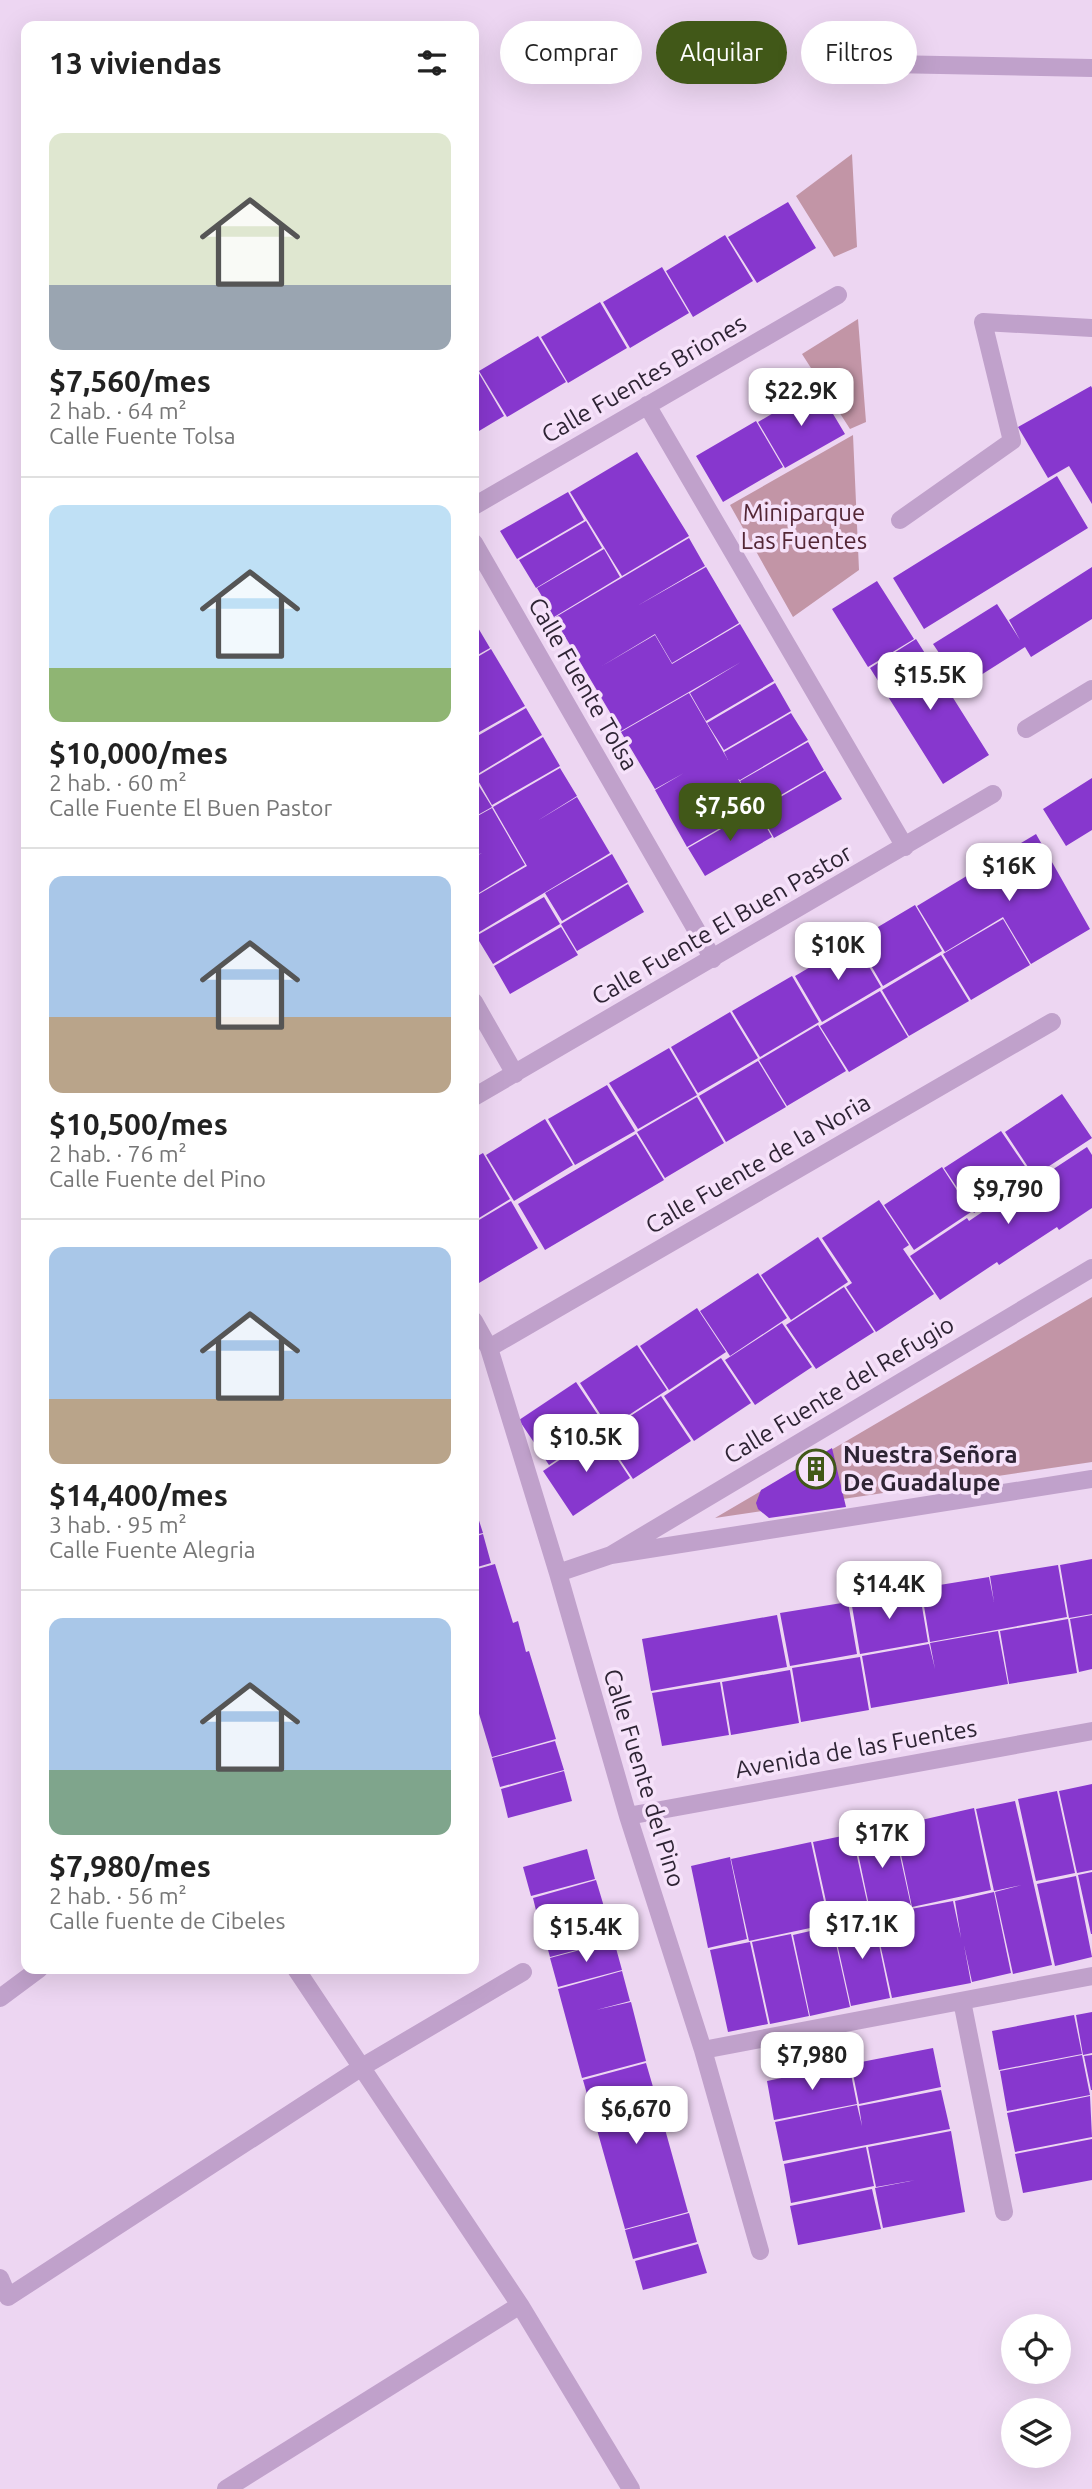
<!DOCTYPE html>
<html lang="es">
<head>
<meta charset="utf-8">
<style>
  body { margin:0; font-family:Ubuntu,sans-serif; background:#f2f2f2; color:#222; height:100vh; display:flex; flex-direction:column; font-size:26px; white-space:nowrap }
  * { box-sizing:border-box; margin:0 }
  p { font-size:23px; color:#767676 }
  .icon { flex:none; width:38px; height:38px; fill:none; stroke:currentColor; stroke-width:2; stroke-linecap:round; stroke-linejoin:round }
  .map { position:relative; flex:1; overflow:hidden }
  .panel { position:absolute; left:21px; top:21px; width:458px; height:1953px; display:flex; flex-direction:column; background:#fff; border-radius:14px; box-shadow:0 7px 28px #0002 }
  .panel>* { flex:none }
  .guide { position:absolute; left:500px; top:21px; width:486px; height:63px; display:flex; gap:14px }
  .fabs { position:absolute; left:1001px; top:2314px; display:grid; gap:14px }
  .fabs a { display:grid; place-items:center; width:70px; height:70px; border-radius:50%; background:#fff; box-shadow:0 7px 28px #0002; font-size:35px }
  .price { position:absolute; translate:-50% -60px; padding:0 16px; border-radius:14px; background:#fff; color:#222; font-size:23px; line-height:46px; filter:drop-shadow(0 2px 4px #0008) }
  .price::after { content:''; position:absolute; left:50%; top:42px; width:21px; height:16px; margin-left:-10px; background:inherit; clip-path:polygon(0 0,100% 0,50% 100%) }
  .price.on { background:#415818; color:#fff }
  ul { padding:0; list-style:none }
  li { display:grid; align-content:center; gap:14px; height:371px; padding:0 28px }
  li+li { border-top:2px solid #e0e0e0 }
  li span { display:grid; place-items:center; height:217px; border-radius:14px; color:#555 }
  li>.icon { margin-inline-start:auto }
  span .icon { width:126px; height:126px; fill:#fffc; stroke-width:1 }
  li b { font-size:30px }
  h2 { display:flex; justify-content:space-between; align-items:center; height:84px; padding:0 28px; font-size:30px }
  .pill { padding:0 24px; border-radius:32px; background:#fff; box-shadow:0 7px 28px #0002; font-size:24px; line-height:63px }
  .pill.on { background:#415818; color:#fff }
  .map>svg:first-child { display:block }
  .green { fill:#c295a6 }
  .building { fill:#8737ce }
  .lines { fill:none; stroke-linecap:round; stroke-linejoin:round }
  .minor { stroke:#c0a1cb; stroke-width:18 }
  .labels { text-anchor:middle; stroke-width:7; stroke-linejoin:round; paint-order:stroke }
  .street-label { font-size:24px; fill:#2e2434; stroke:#f6e2fa }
  .park-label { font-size:24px; fill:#542736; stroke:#f6e2fa }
  .poi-label { font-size:24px; font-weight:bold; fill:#2e2434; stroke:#f6e2fa; text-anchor:start }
</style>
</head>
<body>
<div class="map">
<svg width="1092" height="2489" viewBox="0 0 1092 2489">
  <rect width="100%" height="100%" fill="#edd6f2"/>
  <path class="green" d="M852,154L857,247L834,257L796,196Z
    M858,319L866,422L850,429L802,354Z
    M853,435L859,570L793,617L730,505Z
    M1092,1297V1462L715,1518Z"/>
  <path class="building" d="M788,202L816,248L757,283L728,237Z
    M725,235L753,281L693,317L666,271Z
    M662,267L689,313L630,348L603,302Z
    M600,302L627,348L568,383L541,337Z
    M538,336L566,382L507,417L479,371Z
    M477,370L504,416L474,434V372Z
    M1091,386L1092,388V504L1069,466L1048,478L1018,427Z
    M817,387L845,434L785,468L758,422Z
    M756,421L783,467L723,502L696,456Z
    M637,452L689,536L622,576L570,492Z
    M1057,476L1088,528L924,629L893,578Z
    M568,492L584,520L517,559L500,531Z
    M586,521L602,548L536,588L519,560Z
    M689,538L705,566L637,606L706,567L739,623L672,663L655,634L602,666L655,635L672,664L740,624L774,681L706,721L690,693L741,662L621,731L554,618Z
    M604,549L620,577L554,617L537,588Z
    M1092,567V619L1031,657L1025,647L962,687L933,644L997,604L1020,640L1009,620Z
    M877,581L914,639L868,667L832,609Z
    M474,621L490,648L474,657Z
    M916,639L989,755L943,784L870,668Z
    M491,649L525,706L474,735V659Z
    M775,683L791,711L724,750L707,723Z
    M689,693L728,760L724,752L791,713L808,740L740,780L738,779L755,808L687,847L655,790L684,773L655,789L621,732Z
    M526,708L542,735L476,775L474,738Z
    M543,737L560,766L492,805L476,777Z
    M808,742L824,770L757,809L740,781Z
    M560,768L577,796L537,821L577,797L610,853L476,934L474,930V897L527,866L493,807Z
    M825,771L842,799L774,838L758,810Z
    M474,778L492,807L474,817Z
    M1092,778V830L1066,846L1043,809Z
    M492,808L525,865L474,896V857L482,853L474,856V818Z
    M756,809L772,837L705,876L688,848Z
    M1036,834L1090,929L1031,964L1003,917L945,952L917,906Z
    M612,854L628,882L562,921L545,893Z
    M628,884L644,912L577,951L561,924Z
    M544,897L560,924L493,964L476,936Z
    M915,905L942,951L883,986L856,940Z
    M1003,919L1030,965L971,1000L943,954Z
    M561,927L578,955L510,994L494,966Z
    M854,941L881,987L822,1022L795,976Z
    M941,955L969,1001L909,1036L882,990Z
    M792,976L819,1022L760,1057L732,1011Z
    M880,991L908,1037L849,1072L820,1026Z
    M730,1012L758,1058L698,1093L671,1047Z
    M818,1025L846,1071L787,1106L759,1060Z
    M669,1048L697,1095L638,1129L609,1083Z
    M758,1061L786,1107L726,1142L699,1096Z
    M607,1085L635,1131L575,1165L548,1119Z
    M1062,1094L1092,1138L1034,1176L1005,1132Z
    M697,1097L724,1143L665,1178L637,1132Z
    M545,1119L573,1165L514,1201L486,1155Z
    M1001,1131L1031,1175L974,1213L944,1168Z
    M636,1134L664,1180L545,1250L518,1204Z
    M1087,1147L1092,1155V1208L1059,1230L1057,1227L999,1265L997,1262L940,1300L910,1256L967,1218L969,1221L1027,1182L1029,1185Z
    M483,1153L510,1199L474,1221V1158Z
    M942,1167L971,1212L914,1250L884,1205Z
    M879,1200L909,1245L903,1249L934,1294L876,1332L846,1287L852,1283L822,1238Z
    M511,1201L538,1248L479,1283L474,1276V1223Z
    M818,1237L848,1282L791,1320L761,1275Z
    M758,1273L787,1318L730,1356L700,1311Z
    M844,1287L874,1332L816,1369L786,1325Z
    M697,1308L726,1352L669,1390L640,1346Z
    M782,1323L812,1367L755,1405L725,1360Z
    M637,1345L667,1390L609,1428L580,1383Z
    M721,1358L751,1403L694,1441L664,1396Z
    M576,1382L606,1427L549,1465L519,1420Z
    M661,1396L691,1441L633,1479L603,1434Z
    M600,1433L630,1478L573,1516L543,1471Z
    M832,1448L846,1507L769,1518L758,1509L756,1503L761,1490Z
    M474,1505L483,1533L474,1535Z
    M483,1534L491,1563L474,1568V1537Z
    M1092,1559V1614L1069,1618L1060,1565Z
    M495,1564L513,1623L518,1621L526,1652L529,1651L556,1739L492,1757L474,1697V1570Z
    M1058,1565L1067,1617L930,1642L921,1588L989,1577L994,1602L990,1576Z
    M919,1589L928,1642L860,1654L851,1600Z
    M848,1602L857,1654L790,1666L780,1613Z
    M777,1615L787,1667L651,1691L642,1639Z
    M1092,1615V1669L1079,1672L1070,1619Z
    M1068,1619L1077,1673L1009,1684L1000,1631Z
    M998,1631L1008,1684L871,1708L862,1656L929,1644L935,1669L930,1643Z
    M860,1657L869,1710L801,1722L792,1668Z
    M790,1670L799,1723L731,1735L722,1682Z
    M720,1682L729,1735L662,1746L652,1693Z
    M555,1741L564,1770L500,1787L492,1758Z
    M564,1771L572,1801L508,1818L501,1789Z
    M1092,1784V1870L1077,1873L1059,1791Z
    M1057,1791L1075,1873L1036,1881L1018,1799Z
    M1015,1801L1052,1965L1013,1974L995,1892L1022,1885L994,1891L976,1809Z
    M974,1808L991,1890L912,1907L895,1826Z
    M893,1824L911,1906L871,1915L854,1834Z
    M852,1834L870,1915L831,1924L813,1842Z
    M811,1842L829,1924L749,1941L731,1859Z
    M587,1849L595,1879L531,1896L523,1867Z
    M730,1857L747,1939L708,1948L691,1866Z
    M1092,1872V1934H1091L1078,1875Z
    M1076,1876L1092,1957L1055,1966L1037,1884Z
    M596,1880L614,1940L550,1957L542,1928L584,1915L540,1927L533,1898Z
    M994,1892L1011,1973L972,1982L964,1945L971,1983L892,1998L874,1916L953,1901L961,1938L955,1901Z
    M873,1916L890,1998L851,2006L833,1925Z
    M832,1926L850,2007L810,2016L793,1935Z
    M791,1934L809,2016L770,2024L752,1942Z
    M614,1941L622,1970L558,1987L550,1958Z
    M750,1942L768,2024L728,2032L710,1950Z
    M622,1971L630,2001L596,2010L631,2002L646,2061L582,2078L558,1989Z
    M1092,2012V2053L1083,2055L1076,2015Z
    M1074,2015L1082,2054L999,2070L992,2031Z
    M933,2048L941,2087L859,2104L851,2064Z
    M1082,2055L1090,2095L1007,2111L1000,2071Z
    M1092,2055V2090H1091L1084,2056Z
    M646,2063L663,2121L631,2131L663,2122L688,2212L625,2229L583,2080Z
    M849,2064L857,2104L774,2120L767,2081Z
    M941,2090L950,2129L783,2161L775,2122L857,2105L862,2126L859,2106Z
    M1090,2096L1092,2137L1015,2152L1007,2113Z
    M951,2131L965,2212L883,2228L875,2188L916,2180L876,2187L868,2147Z
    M1092,2139V2180L1023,2193L1015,2154Z
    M866,2147L874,2186L791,2203L784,2164Z
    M872,2189L881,2229L798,2245L790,2206Z
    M689,2213L697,2242L633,2259L625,2230Z
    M698,2244L707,2273L643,2290L635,2261Z"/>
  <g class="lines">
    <path class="minor" d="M889,64L1092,68
      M647,405L905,847
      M474,506L838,295
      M900,520L1012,441L983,322L1092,328
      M474,543L713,959
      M1026,729L1092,689
      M474,1002L515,1074
      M474,1097L993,794
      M474,1321L489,1348L558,1573L628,1816L703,2050L760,2251
      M489,1348L1052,1022
      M611,1555L1092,1268
      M558,1573L611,1555L1092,1479
      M628,1816L1092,1731
      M296,1969L520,2305L631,2489
      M0,1998L39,1969
      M962,2001L1004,2212
      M703,2050L1092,1976
      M0,2278L8,2297L362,2067L523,1972
      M226,2489L520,2305"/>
  </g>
  <defs>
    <symbol id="building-ring" viewBox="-11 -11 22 22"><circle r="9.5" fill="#f6e2fa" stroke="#415818" stroke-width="1.5"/><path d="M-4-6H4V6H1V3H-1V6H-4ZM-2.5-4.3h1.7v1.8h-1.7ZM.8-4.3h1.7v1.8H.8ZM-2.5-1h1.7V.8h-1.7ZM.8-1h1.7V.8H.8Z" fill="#415818"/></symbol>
  </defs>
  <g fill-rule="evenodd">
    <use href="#building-ring" x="794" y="1447" width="44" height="44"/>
  </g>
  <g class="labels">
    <g class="street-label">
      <text transform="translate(644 379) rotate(-30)" y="8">Calle Fuentes Briones</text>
      <text transform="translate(583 684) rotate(60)" y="8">Calle Fuente Tolsa</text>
      <text transform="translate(722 925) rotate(-30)" y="8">Calle Fuente El Buen Pastor</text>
      <text transform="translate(758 1164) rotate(-30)" y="8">Calle Fuente de la Noria</text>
      <text transform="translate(839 1390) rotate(-31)" y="8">Calle Fuente del Refugio</text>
      <text transform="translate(856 1749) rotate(-10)" y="8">Avenida de las Fuentes</text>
      <text transform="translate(644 1778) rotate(73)" y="8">Calle Fuente del Pino</text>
    </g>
    <g class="park-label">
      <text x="804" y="521">Miniparque<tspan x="804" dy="28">Las Fuentes</tspan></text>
    </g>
    <g class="poi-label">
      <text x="843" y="1463">Nuestra Señora<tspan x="843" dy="28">De Guadalupe</tspan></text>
    </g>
  </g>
</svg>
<div class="fabs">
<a><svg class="icon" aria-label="locate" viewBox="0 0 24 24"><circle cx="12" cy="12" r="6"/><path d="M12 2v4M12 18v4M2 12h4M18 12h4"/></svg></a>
<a><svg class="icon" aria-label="layers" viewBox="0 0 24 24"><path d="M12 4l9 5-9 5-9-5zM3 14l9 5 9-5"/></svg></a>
</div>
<b class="price" style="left:801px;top:428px">$22.9K</b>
<b class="price" style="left:930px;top:712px">$15.5K</b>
<b class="price on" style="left:730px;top:843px">$7,560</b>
<b class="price" style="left:1009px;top:903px">$16K</b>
<b class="price" style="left:838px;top:982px">$10K</b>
<b class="price" style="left:1008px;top:1226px">$9,790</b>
<b class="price" style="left:586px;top:1474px">$10.5K</b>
<b class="price" style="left:889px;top:1621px">$14.4K</b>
<b class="price" style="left:882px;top:1870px">$17K</b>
<b class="price" style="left:862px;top:1961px">$17.1K</b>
<b class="price" style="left:586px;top:1964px">$15.4K</b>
<b class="price" style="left:812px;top:2092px">$7,980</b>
<b class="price" style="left:636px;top:2146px">$6,670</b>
<div class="guide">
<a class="pill">Comprar</a>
<a class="pill on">Alquilar</a>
<a class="pill">Filtros</a>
</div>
<section class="panel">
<h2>13 viviendas<svg class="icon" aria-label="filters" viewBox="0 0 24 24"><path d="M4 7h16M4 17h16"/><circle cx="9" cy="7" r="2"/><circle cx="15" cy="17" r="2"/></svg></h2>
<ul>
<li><span style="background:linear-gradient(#dfe7d0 70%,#9aa5b1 0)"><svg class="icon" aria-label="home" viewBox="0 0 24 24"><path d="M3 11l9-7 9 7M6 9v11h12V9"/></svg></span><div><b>$7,560/mes</b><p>2 hab. · 64 m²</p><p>Calle Fuente Tolsa</p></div></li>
<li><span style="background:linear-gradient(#bfe0f5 75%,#8fb573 0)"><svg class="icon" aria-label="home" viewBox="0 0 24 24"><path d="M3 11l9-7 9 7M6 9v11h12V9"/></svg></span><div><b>$10,000/mes</b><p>2 hab. · 60 m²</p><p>Calle Fuente El Buen Pastor</p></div></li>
<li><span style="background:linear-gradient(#a9c7e8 65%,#b9a48a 0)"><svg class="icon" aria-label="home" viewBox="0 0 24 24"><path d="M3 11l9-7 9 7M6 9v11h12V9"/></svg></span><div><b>$10,500/mes</b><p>2 hab. · 76 m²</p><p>Calle Fuente del Pino</p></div></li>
<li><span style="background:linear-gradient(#a9c7e8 70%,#b9a48a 0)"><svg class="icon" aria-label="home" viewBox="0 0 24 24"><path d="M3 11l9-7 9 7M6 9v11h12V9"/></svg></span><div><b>$14,400/mes</b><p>3 hab. · 95 m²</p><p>Calle Fuente Alegria</p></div></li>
<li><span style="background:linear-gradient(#a9c7e8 70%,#7fa58c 0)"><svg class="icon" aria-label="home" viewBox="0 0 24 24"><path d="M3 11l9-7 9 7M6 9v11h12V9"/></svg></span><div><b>$7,980/mes</b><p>2 hab. · 56 m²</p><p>Calle fuente de Cibeles</p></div></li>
</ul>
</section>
</div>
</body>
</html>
